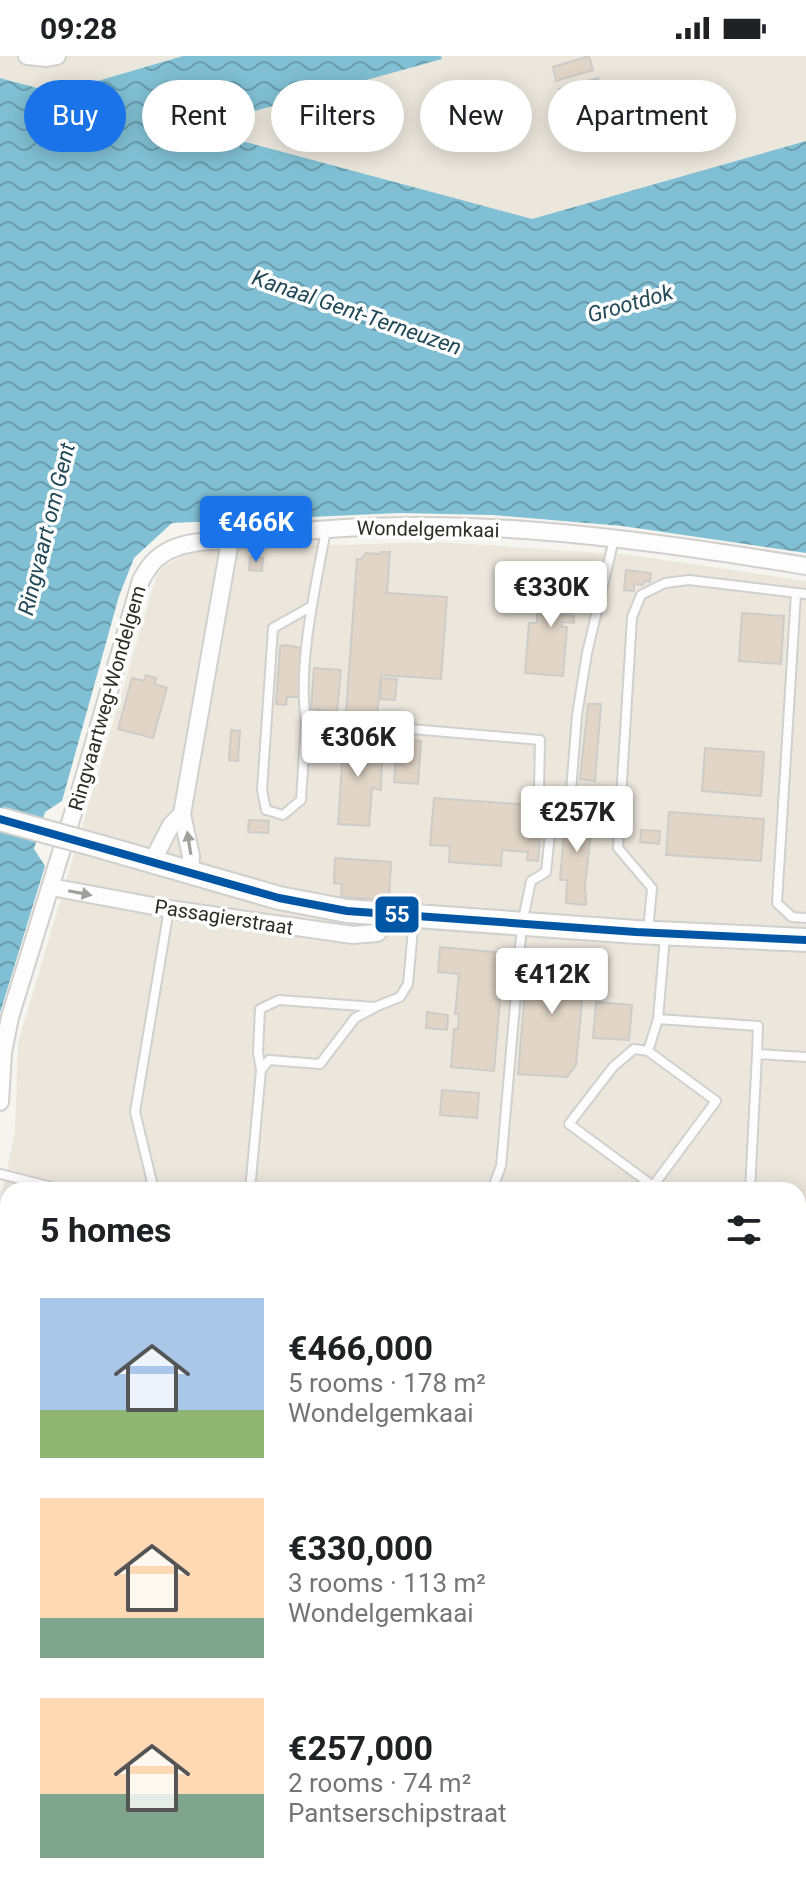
<!DOCTYPE html>
<html lang="en">
<head>
<meta charset="utf-8">
<style>
  body { margin:0; font-family:Roboto,sans-serif; background:#f6f6f6; color:#202124; height:100vh; display:flex; flex-direction:column; font-size:30px; white-space:nowrap }
  * { box-sizing:border-box; margin:0 }
  p { font-size:26px; color:#757577 }
  .icon { flex:none; width:44px; height:44px; fill:none; stroke:currentColor; stroke-width:2; stroke-linecap:round; stroke-linejoin:round }
  .map { position:relative; flex:1; overflow:hidden }
  .drawer { position:absolute; left:0px; top:1126px; width:806px; height:712px; display:flex; flex-direction:column; background:#fff; border-radius:24px 24px 0 0; box-shadow:0 4px 20px #0003 }
  .drawer>* { flex:none }
  .hud { position:absolute; left:24px; top:24px; width:758px; height:72px; display:flex; gap:16px }
  .price { position:absolute; translate:-50% -68px; padding:0 18px; border-radius:8px; background:#fff; color:#222; font-size:26px; line-height:52px; filter:drop-shadow(0 2px 4px #0008) }
  .price::after { content:''; position:absolute; left:50%; top:48px; width:24px; height:18px; margin-left:-12px; background:inherit; clip-path:polygon(0 0,100% 0,50% 100%) }
  .price.active { background:#1a73e8; color:#fff }
  ul { padding:0; list-style:none }
  li { display:flex; align-items:center; gap:24px; height:200px; padding:0 40px }
  li span { display:grid; place-items:center; flex:none; width:224px; height:160px; border-radius:0px; color:#555 }
  li>.icon { margin-inline-start:auto }
  span .icon { width:96px; height:96px; fill:#fffc; stroke-width:1 }
  li b { font-size:34px }
  h2 { display:flex; justify-content:space-between; align-items:center; height:96px; padding:0 40px; font-size:34px }
  .tag { padding:0 28px; border-radius:36px; background:#fff; box-shadow:0 4px 20px #0003; font-size:28px; line-height:72px }
  .tag.active { background:#1a73e8; color:#fff }
  .status { display:flex; justify-content:space-between; align-items:center; height:56px; padding:0 40px; background:#fff; direction:ltr }
  .status svg { height:22px; fill:currentColor }
  .map>svg:first-child { display:block }
  .built { fill:#ece7dd; fill-rule:evenodd }
  .water { fill:url(#water-waves) }
  .building { fill:#e0d5c7; stroke:#ceccc9; stroke-width:2 }
  .lines { fill:none; stroke-linecap:round; stroke-linejoin:round }
  .lane-casing { stroke:#d2d0cd; stroke-width:12 }
  .street-casing { stroke:#d2d0cd; stroke-width:20 }
  .secondary-casing { stroke:#d2d0cd; stroke-width:26 }
  .path { stroke:#d5d4d2; stroke-width:2; stroke-dasharray:4 6; stroke-linecap:butt }
  .lane { stroke:#fefdfd; stroke-width:8 }
  .street { stroke:#fefdfd; stroke-width:16 }
  .secondary { stroke:#fefdfd; stroke-width:22 }
  .secondary-bridge-casing { stroke:#d2d0cd; stroke-width:26; stroke-linecap:butt }
  .secondary-bridge { stroke:#fefdfd; stroke-width:22 }
  .bus-1-casing { stroke:#fff; stroke-width:14 }
  .bus-1 { stroke:#0056a4; stroke-width:8 }
  .oneway { fill:#a09f9d }
  .labels { text-anchor:middle; stroke-width:7; stroke-linejoin:round; paint-order:stroke }
  .street-label { font-size:20px; fill:#2d2c28; stroke:#fff }
  .water-label { font-size:22px; font-style:italic; fill:#214957; stroke:#fff }
  .line-badge { stroke:#fff; stroke-width:3 }
  .badge-label { font-size:22px; text-anchor:middle; font-weight:bold; fill:#fff }
</style>
</head>
<body>
<div class="status"><b>09:28</b><svg viewBox="0 0 49 12"><path d="M0 12V9h3v3zM5 12V6h3v6zM10 12V3h3v9zM15 12V0h3v12zM26 1h20v11H26zM47 4h2v5h-2z"/></svg></div>
<div class="map">
<svg width="806" height="1838" viewBox="0 0 806 1838">
  <defs>
    <pattern id="water-waves" width="16" height="10" patternUnits="userSpaceOnUse" patternTransform="scale(2)"><rect width="16" height="10" fill="#81c0d4"/><path d="M0 5q4-4 8 0t8 0" fill="none" stroke="#6a9cac"/></pattern>
  </defs>
  <rect width="100%" height="100%" fill="#f6f4ef"/>
  <path class="built" d="M0,0H183L56,37L0,22Z
    M441,0H806V85L532,164L238,84L244,58L441,3Z
    M439,486L630,499L806,525V1838H0V1148L15,1075L18,987L157,518L165,509L196,493ZM8,1134H798V1830H8Z"/>
  <path class="water" d="M183,0H441L442,3L244,58L238,84L532,163L806,85V497L622,470L493,459L400,457L172,467L134,502L119,540L62,745L45,756L34,793L45,810L0,957V22L56,37Z"/>
  <path class="building" d="M589,0L593,14L556,25L553,11Z
    M598,22L602,37L563,48L559,33Z
    M381,496H390L387,537L447,541L441,623L381,619L377,659L346,656L357,503L360,504L366,497L380,498Z
    M250,501L263,502L262,515L249,514Z
    M626,514L651,517L650,526L644,525L643,529L634,528V535L624,534Z
    M559,515L572,520L575,529L573,557L563,556V559L574,560V567L562,566V571H567L563,620L525,617L529,567H537V554H545L548,524Z
    M742,557L784,560L781,608L739,605Z
    M285,589L302,592L299,641H287L286,649L276,648L280,590Z
    M314,612L341,614L337,656L311,653Z
    M146,619L156,622L155,628L167,632L153,682L118,673L132,622L144,625Z
    M381,622L397,623L395,644L380,643Z
    M588,648H601L595,725L580,723Z
    M231,674L240,675L238,705L229,704Z
    M347,676L376,678L374,705L382,706L381,734L372,732L369,770L338,768L344,677Z
    M412,684L421,685L418,728L394,726L397,689L411,690Z
    M705,692L764,696L761,740L702,735Z
    M579,741L591,742L590,767H592L585,830L586,849L566,847L567,824H560L565,766H577Z
    M434,742L532,749L531,766H541L538,805L527,804L528,796L502,794L501,810L449,806L450,790L430,789Z
    M669,756L764,763L761,805L666,799Z
    M249,764L269,765L268,777L248,776Z
    M641,774L660,775L659,788L640,786Z
    M335,802L391,806L389,844L341,841L342,828L334,827Z
    M440,891L504,897L494,1015L451,1011L454,973H458L459,958H455L459,918L438,916Z
    M528,899L586,904L576,1009L567,1021L518,1018Z
    M596,946L632,949L629,984L593,982Z
    M427,956L448,959L447,974L426,972Z
    M442,1034L479,1037L477,1062L440,1059Z
    M806,1314V1362L798,1356V1326Z"/>
  <g class="lines">
    <defs>
      <path id="lane" d="M326,474C316,528 297,611 306,664L540,684L539,732L553,749L546,816L531,825L522,868L501,1110L492,1134
        M796,537L777,847L792,861L806,862
        M306,664L301,744L283,759L266,754L262,734L273,572L312,550
        M553,749L571,735L577,659L587,597L614,483
        M648,876L652,832L618,792L632,561L641,539L665,527L689,524L806,538
        M658,963L665,880
        M648,995L716,1045L653,1130L569,1068L613,1011L634,993L648,995L658,963L758,970L757,998
        M261,1014L269,1004L320,1008L355,962L374,952
        M0,1118L64,1134
        M147,1134L152,1126L135,1056L169,853
        M250,1134L261,1014L258,996L260,953L279,944L375,951L400,941L408,928L414,862
        M750,1134L757,998L806,1001
        M798,1397L805,1387
        M0,1478L8,1467
        M798,1496L806,1485
        M798,1686L806,1692
        M0,1799L8,1788"/>
      <path id="street" d="M27,0L47,2L57,0
        M152,806L171,769L182,758
        M190,817L191,800L182,758L230,485
        M51,831L169,853L353,879L377,877L382,872L385,859
        M0,1046L3,997L10,961L83,725L141,524C149,510 155,501 170,494C192,483 218,486 242,483C429,453 621,480 806,510"/>
      <path id="secondary" d="M102,791L279,842L347,855L636,876L806,884"/>
    </defs>
    <use href="#lane" class="lane-casing"/>
    <use href="#street" class="street-casing"/>
    <use href="#secondary" class="secondary-casing"/>
    <path class="path" d="M645,1830L655,1838
      M273,1838L279,1830
      M546,1838L552,1830
      M701,1838L707,1830"/>
    <use href="#lane" class="lane"/>
    <use href="#street" class="street"/>
    <use href="#secondary" class="secondary"/>
    <defs>
      <path id="secondary-bridge" d="M0,763L102,791"/>
    </defs>
    <use href="#secondary-bridge" class="secondary-bridge-casing"/>
    <use href="#secondary-bridge" class="secondary-bridge"/>
    <defs>
      <path id="bus-1" d="M0,763L279,842L347,855L636,876L806,884"/>
    </defs>
    <use href="#bus-1" class="bus-1-casing"/>
    <use href="#bus-1" class="bus-1"/>
  </g>
  <defs><path id="oneway-solid" d="M-6-.8H1V-3.2L6.5 0L1 3.2V.8H-6Z" transform="scale(2)"/></defs>
  <g class="oneway">
    <use href="#oneway-solid" transform="translate(189 787) rotate(-99)"/>
    <use href="#oneway-solid" transform="translate(80 837) rotate(11)"/>
  </g>
  <g class="labels">
    <g class="street-label">
      <text transform="translate(428 473) rotate(1)" y="7">Wondelgemkaai</text>
      <text transform="translate(107 642) rotate(-74)" y="7">Ringvaartweg-Wondelgem</text>
      <text transform="translate(224 861) rotate(9)" y="7">Passagierstraat</text>
    </g>
    <g class="water-label">
      <text transform="translate(630 247) rotate(-16)" y="8">Grootdok</text>
      <text transform="translate(357 256) rotate(19)" y="8">Kanaal Gent-Terneuzen</text>
      <text transform="translate(46 473) rotate(-76)" y="8">Ringvaart om Gent</text>
    </g>
  </g>
  <rect class="line-badge" x="374" y="839" width="46" height="39" rx="8" fill="#0056a4"/>
  <g class="badge-label">
    <text x="397" y="866">55</text>
  </g>
</svg>
<b class="price active" style="left:256px;top:508px">€466K</b>
<b class="price" style="left:551px;top:573px">€330K</b>
<b class="price" style="left:358px;top:723px">€306K</b>
<b class="price" style="left:577px;top:798px">€257K</b>
<b class="price" style="left:552px;top:960px">€412K</b>
<div class="hud">
<a class="tag active">Buy</a>
<a class="tag">Rent</a>
<a class="tag">Filters</a>
<a class="tag">New</a>
<a class="tag">Apartment</a>
</div>
<section class="drawer">
<h2>5 homes<svg class="icon" aria-label="filters" viewBox="0 0 24 24"><path d="M4 7h16M4 17h16"/><circle cx="9" cy="7" r="2"/><circle cx="15" cy="17" r="2"/></svg></h2>
<ul>
<li><span style="background:linear-gradient(#a9c7e8 70%,#8fb573 0)"><svg class="icon" aria-label="home" viewBox="0 0 24 24"><path d="M3 11l9-7 9 7M6 9v11h12V9"/></svg></span><div><b>€466,000</b><p>5 rooms · 178 m²</p><p>Wondelgemkaai</p></div></li>
<li><span style="background:linear-gradient(#ffd9b3 75%,#7fa58c 0)"><svg class="icon" aria-label="home" viewBox="0 0 24 24"><path d="M3 11l9-7 9 7M6 9v11h12V9"/></svg></span><div><b>€330,000</b><p>3 rooms · 113 m²</p><p>Wondelgemkaai</p></div></li>
<li><span style="background:linear-gradient(#ffd9b3 60%,#7fa58c 0)"><svg class="icon" aria-label="home" viewBox="0 0 24 24"><path d="M3 11l9-7 9 7M6 9v11h12V9"/></svg></span><div><b>€257,000</b><p>2 rooms · 74 m²</p><p>Pantserschipstraat</p></div></li>
</ul>
</section>
</div>
</body>
</html>
